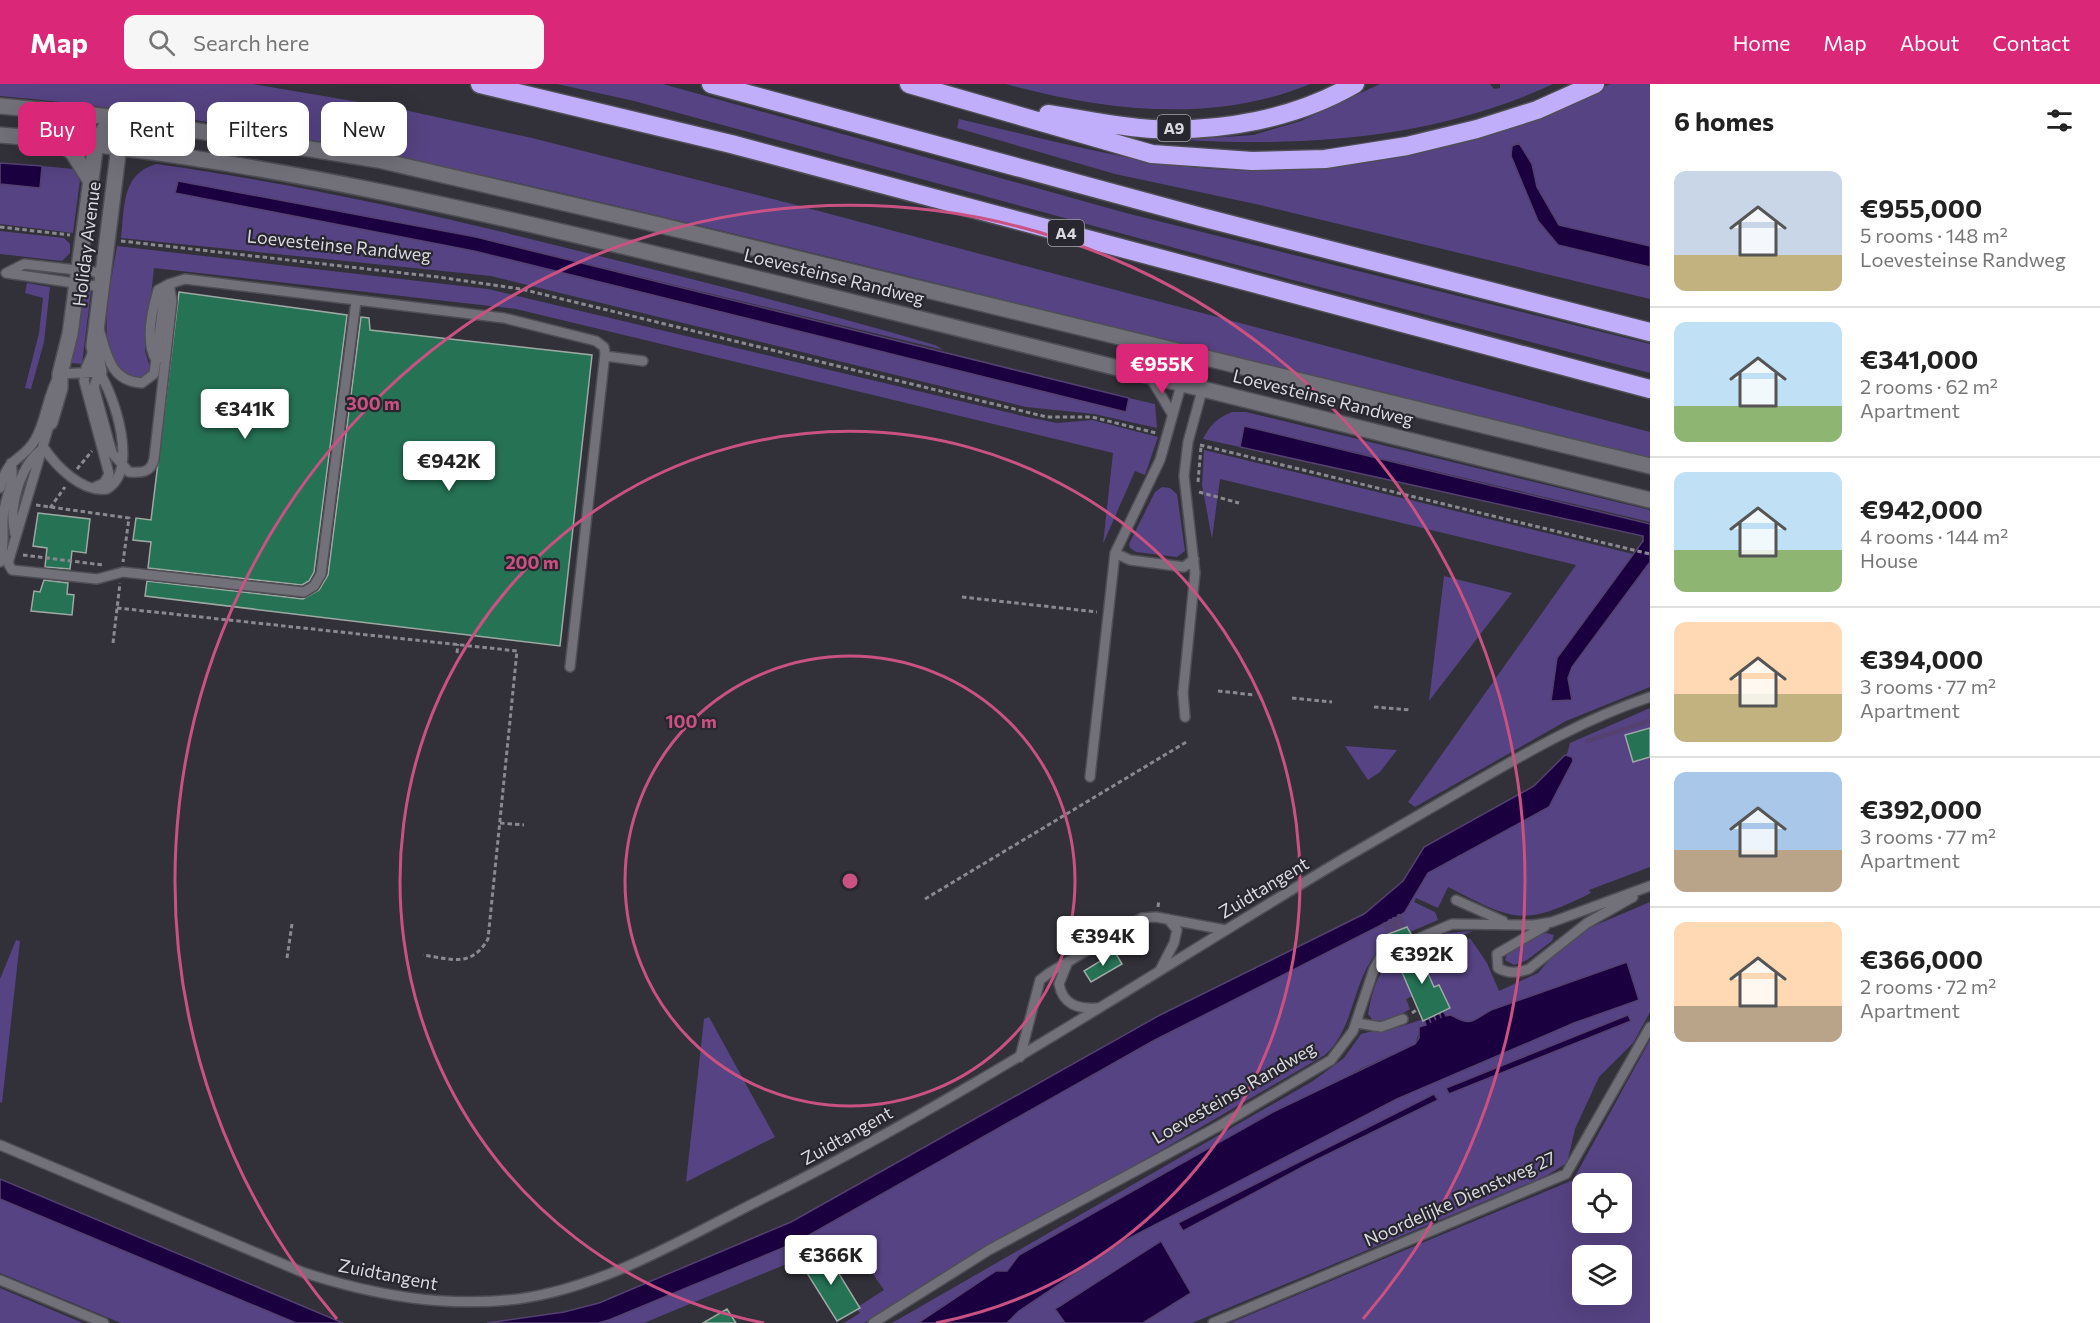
<!DOCTYPE html>
<html lang="en">
<head>
<meta charset="utf-8">
<style>
  body { margin:0; font-family:Commissioner,sans-serif; background:#f6f6f6; color:#222; height:100vh; display:flex; flex-direction:column; font-size:22px; white-space:nowrap }
  * { box-sizing:border-box; margin:0 }
  p { font-size:20px; color:#767676 }
  .icon { flex:none; width:33px; height:33px; fill:none; stroke:currentColor; stroke-width:2; stroke-linecap:round; stroke-linejoin:round }
  .map { position:relative; flex:1; overflow:hidden }
  .side { display:flex; flex-direction:column; background:#fff; width:450px }
  .side>* { flex:none }
  .hud { position:absolute; left:18px; top:18px; width:570px; height:54px; display:flex; gap:12px }
  .fabs { position:absolute; left:1572px; top:1089px; display:grid; gap:12px }
  .fabs a { display:grid; place-items:center; width:60px; height:60px; border-radius:12px; background:#fff; box-shadow:0 6px 24px #0002; font-size:30px }
  .price { position:absolute; translate:-50% -51px; padding:0 14px; border-radius:6px; background:#fff; color:#222; font-size:20px; line-height:39px; filter:drop-shadow(0 2px 3px #0008) }
  .price::after { content:''; position:absolute; left:50%; top:36px; width:18px; height:14px; margin-left:-9px; background:inherit; clip-path:polygon(0 0,100% 0,50% 100%) }
  .price.on { background:#db2777; color:#fff }
  ul { padding:0; list-style:none }
  li { display:flex; align-items:center; gap:18px; height:150px; padding:0 24px }
  li+li { border-top:2px solid #e0e0e0 }
  li span { display:grid; place-items:center; flex:none; width:168px; height:120px; border-radius:12px; color:#555 }
  li>.icon { margin-inline-start:auto }
  span .icon { width:72px; height:72px; fill:#fffc; stroke-width:1 }
  li b { font-size:26px }
  h2 { display:flex; justify-content:space-between; align-items:center; height:72px; padding:0 24px; font-size:26px }
  .tag { padding:0 21px; border-radius:12px; background:#fff; box-shadow:0 6px 24px #0002; font-size:21px; line-height:54px }
  .tag.on { background:#db2777; color:#fff }
  header { display:flex; align-items:center; gap:36px; box-sizing:border-box; height:84px; padding:0 30px; background:#db2777; color:#fff }
  header strong { font-size:28px }
  nav { display:flex; gap:33px; margin-inline-start:auto; font-size:21px }
  .search { width:420px; height:54px; background:#f6f6f6; display:flex; align-items:center; gap:15px; box-sizing:border-box; padding:0 21px; border-radius:12px; color:#767676; font-size:22px }
  main { display:flex; flex:1; min-height:0 }
  .map>svg:first-child { display:block }
  .green { fill:#554383; fill-rule:evenodd }
  .water { fill:#1b0040; stroke:#544170; stroke-width:1.5 }
  .lines { fill:none; stroke-linecap:round; stroke-linejoin:round }
  .stream { stroke:#544170; stroke-width:4.5 }
  .building { fill:#267255; stroke:#9ea9a4; stroke-width:1.5 }
  .service-casing { stroke:#4f4e55; stroke-width:12 }
  .minor-casing { stroke:#4f4e55; stroke-width:18 }
  .tertiary-casing { stroke:#4f4e55; stroke-width:18 }
  .motorway-casing { stroke:#4f4e55; stroke-width:21 }
  .path { stroke:#8a8990; stroke-width:3; stroke-dasharray:4.5 3; stroke-linecap:butt }
  .service { stroke:#72717a; stroke-width:9 }
  .minor { stroke:#72717a; stroke-width:15 }
  .tertiary { stroke:#72717a; stroke-width:15 }
  .motorway { stroke:#c0aefa; stroke-width:18 }
  .ring { fill:none; stroke:#c95283; stroke-width:3 }
  .labels { text-anchor:middle; stroke-width:4.5; stroke-linejoin:round; paint-order:stroke }
  .shield { fill:#28262e; stroke:#a5a3aa; stroke-width:1.5 }
  .shield-label { font-size:16px; font-weight:bold; fill:#dad9df }
  .street-label { font-size:18px; fill:#dad9df; stroke:#28262e }
  .centre { fill:#c95283; stroke:#28262e; stroke-width:3 }
  .ring-label { font-size:18px; text-anchor:middle; font-weight:bold; fill:#c95283; stroke:#28262e; stroke-width:4.5; stroke-linejoin:round; paint-order:stroke }
</style>
</head>
<body>
<header>
<strong>Map</strong>
<div class="search"><svg class="icon" aria-label="search" viewBox="0 0 24 24"><circle cx="10" cy="10" r="6"/><path d="M15 15l6 6"/></svg>Search here</div>
<nav><a>Home</a><a>Map</a><a>About</a><a>Contact</a></nav>
</header>
<main>
<div class="map">
<svg width="1650" height="1239" viewBox="0 0 1650 1239">
  <rect width="100%" height="100%" fill="#323038"/>
  <path class="green" d="M0,0H253L400,25L532,54L800,122L1650,348V378C1348,303 1046,225 743,152C497,93 252,34 0,12Z
    M557,0H663L1126,129L1650,260V289L1289,195L634,17Z
    M1006,0H1310C1214,40 1104,27 1006,0Z
    M1380,0H1490L1494,5L1500,4V0H1553C1437,54 1308,63 1183,56L1253,51L1301,37Z
    M1610,0H1650V162L1559,141L1537,103L1532,80L1520,60L1558,160L1650,183V215L1260,121L1115,90L957,44L959,35C1028,51 1098,70 1168,80C1282,97 1410,80 1518,40C1549,28 1580,13 1610,0Z
    M156,80C300,100 441,132 583,168C701,197 818,227 935,261L944,266L476,153L178,98L176,109L474,167L1125,328L1129,314L1155,320L1157,344L1094,330L1026,323L491,192L121,154C125,123 121,90 156,80Z
    M42,82L74,85L80,96L73,149L0,140V100L40,104Z
    M0,147L64,154L70,160V169L62,177L0,170Z
    M117,162L488,205L1027,333L1057,339L1092,336L1158,353L1145,391L1135,387L1103,460L1113,369L516,225L154,184L145,267L150,284L148,289L139,295C87,286 112,197 117,162Z
    M27,199L50,203L44,258L31,305L25,304L39,249L43,214L25,209Z
    M86,205L91,207L82,280L71,279Z
    M1232,328H1246L1650,426V438L1245,342L1240,363L1203,355C1211,340 1217,334 1232,328Z
    M1204,366L1633,470L1557,574L1552,617L1568,594L1572,583L1650,478V603L1566,637L1415,723L1408,718L1576,481L1220,395L1212,455L1202,401Z
    M1162,403L1170,404L1177,410L1185,467L1177,473L1136,468L1130,464L1129,460L1155,408Z
    M1444,492L1512,509L1429,617Z
    M1650,624V783L1589,806L1591,809C1523,843 1514,837 1448,803L1438,824L1416,814L1414,818L1435,828L1438,836L1410,848L1407,842L1433,903L1429,905L1402,844L1428,906L1424,907L1397,847L1423,908L1419,909L1392,849L1418,910L1414,912L1386,851L1389,858C1351,884 1359,940 1325,971L864,1239H844L860,1229L856,1224L884,1206L850,1157L836,1156L818,1167L644,1239H598L797,1158L1153,957L1365,847L1394,835L1402,830L1428,789L1549,723L1557,706L1570,659Z
    M1345,662L1397,666L1380,688L1368,696Z
    M1650,818V928L1633,959L1599,993L1575,1045L1567,1079L1546,1092L1192,1239H1007L1019,1227L1122,1158L1397,1015L1574,939L1639,916L1627,878L1471,938L1446,932L1443,927L1450,923L1439,901L1434,903L1416,862L1446,849L1473,847L1453,855L1455,860L1470,854L1487,879L1499,907L1538,889L1556,868L1591,843Z
    M1546,849L1554,851L1552,857L1527,876L1514,881L1505,876L1507,869L1538,850Z
    M16,856L20,857L2,1019L0,1018V895Z
    M1395,872L1413,912L1406,915L1410,925L1389,938L1375,939L1368,930C1372,909 1378,885 1395,872Z
    M709,933L775,1053L686,1098L704,935Z
    M1424,935L1427,941L1420,946L1415,960L1360,985L1019,1171L1007,1187H996L918,1239H892L1313,997L1344,974L1361,950L1398,941L1399,943Z
    M1650,956V1239H1230L1573,1096ZM1582,1100H1622V1138H1582ZM1582,1172H1622V1210H1582Z
    M0,1115L296,1239H121L0,1189Z
    M0,1204L83,1239H0Z"/>
  <path class="water" d="M1519,59L1532,80L1537,103L1559,141L1650,162V183L1558,161L1538,137L1511,72L1512,62Z
    M0,79L42,82L40,104L0,100Z
    M178,97L476,153L1129,314L1126,328L474,167L175,109Z
    M1244,342L1650,440V478L1572,583L1568,594L1572,616L1551,617L1557,574L1643,457V452L1240,363Z
    M1565,671L1572,673L1573,677L1549,723L1428,789L1405,828L1399,832L1153,957L797,1158L609,1236L598,1239H487L564,1228L599,1219L791,1138L1160,931L1364,830L1403,797L1424,763L1534,702Z
    M1627,878L1639,916L1574,939L1397,1015L1122,1158L1019,1227L1007,1239H918L996,1187H1007L1019,1171L1273,1028L1415,960L1419,954V943L1426,941L1424,935L1428,933L1431,939L1429,933L1433,931L1436,936L1434,931L1439,929L1441,934L1440,928L1443,927L1446,932L1451,931C1472,943 1471,937 1491,926Z
    M1628,931L1631,937L1449,1010L1446,1004Z
    M1434,1010L1438,1016L1308,1080L1183,1147L1178,1139Z
    M0,1095L343,1239H296L0,1115Z
    M1161,1157L1191,1209L1143,1239H1065L1055,1225Z"/>
  <g class="lines">
    <path class="stream" d="M1587,657L1650,637
      M1399,832L1416,869
      M1394,835L1410,871
      M1390,837L1405,873
      M1385,840L1400,876"/>
  </g>
  <path class="building" d="M179,208L347,231L314,488L309,497L302,501L148,484L151,458L133,456L136,434L151,436Z
    M361,233L369,234L370,246L592,271L560,562L145,512L147,497L303,515L319,506L328,491Z
    M38,429L90,435L86,469L72,467L70,485L45,483L47,464L33,462Z
    M44,496L68,499L67,510L74,511L72,531L31,527L34,507L40,508Z
    M1650,644V673L1633,678L1625,651Z
    M1407,843L1411,850L1389,860L1386,851Z
    M1416,863L1434,903L1439,901L1450,924L1423,937L1395,872Z
    M1115,868L1122,880L1091,898L1084,887Z
    M825,1167L860,1224L837,1237L802,1181Z
    M727,1225L736,1239H703Z"/>
  <g class="lines">
    <defs>
      <path id="service" d="M6,189L24,180L103,189
        M6,189L102,203
        M99,245C107,271 110,297 142,299L154,290L165,206L169,200L185,195L504,234L596,257L604,263L605,269L570,583
        M93,268L86,284L84,297L109,390L104,399L95,403
        M605,272L643,277
        M99,288L94,303L112,369L129,388C141,389 151,389 154,375L172,217L169,200L158,206C152,226 145,258 156,276L167,261
        M1149,291L1172,330
        M50,338L8,479L12,486L97,495L123,488L304,508L314,502L321,490L356,217
        M44,364C56,382 82,409 107,405C139,386 115,313 99,288
        M0,404C8,371 22,378 35,356C47,336 47,310 60,290L99,288
        M15,450C8,423 20,380 44,364
        M1115,469L1130,476L1184,483L1194,475
        M0,478C6,460 1,444 4,426C7,410 15,395 11,379
        M1185,633L1183,609L1195,489L1184,392L1188,358L1203,303L1199,273
        M1090,693L1115,469L1160,376L1182,298L1199,273
        M1456,816L1503,837
        M1545,842L1497,870L1498,884C1509,890 1517,889 1529,885L1587,839L1633,813
        M1067,880L1059,900C1063,921 1078,925 1097,924
        M1160,886L1174,859L1177,846L1168,835
        M1357,939L1381,943L1403,935
        M1020,973L1040,896L1049,889L1142,834L1156,833L1226,846
        M0,1061L302,1188C373,1211 443,1224 518,1215C605,1203 684,1154 762,1115C963,1015 1150,890 1343,775C1386,750 1430,725 1474,699C1531,666 1587,634 1650,613
        M0,1196L104,1239
        M873,1239L989,1166L1219,1042L1331,976L1353,947L1374,885L1380,874L1389,867L1452,840L1534,841L1552,838L1650,802
        M1213,1239L1566,1090L1650,943"/>
      <path id="minor" d="M57,55L73,69L90,96
        M99,288L94,262L119,62L112,33
        M50,338L60,304V290L70,250L96,59L112,33"/>
      <path id="tertiary" d="M0,22L112,33L378,76L655,140L1650,382
        M0,51C269,73 531,140 792,203C1078,273 1364,344 1650,416"/>
      <path id="motorway" d="M480,0L731,60L1650,305
        M711,0L1201,133L1650,248
        M909,0L1152,70L1252,77L1325,75L1407,62L1477,45L1537,26L1595,0
        M1048,30C1082,35 1118,43 1152,45C1221,48 1295,35 1355,0"/>
    </defs>
    <use href="#service" class="service-casing"/>
    <use href="#minor" class="minor-casing"/>
    <use href="#tertiary" class="tertiary-casing"/>
    <use href="#motorway" class="motorway-casing"/>
    <path class="path" d="M0,143L70,151
      M121,157L438,193L521,205L1047,333H1092L1156,349
      M1200,361L1650,470
      M77,385L92,367
      M1198,398L1201,363
      M1199,408L1239,419
      M36,421L129,434L123,478
      M50,424L65,403
      M23,471L103,481
      M962,513L1097,528
      M117,524L517,567L488,855C471,884 452,875 423,871
      M113,559L120,499
      M457,569L458,560
      M1218,607L1255,611
      M1292,614L1332,618
      M1374,623L1411,626
      M500,739L524,741
      M925,815L1188,657
      M1158,823L1159,816
      M287,874L292,840
      M1412,929L1418,925"/>
    <use href="#service" class="service"/>
    <use href="#minor" class="minor"/>
    <use href="#tertiary" class="tertiary"/>
    <use href="#motorway" class="motorway"/>
  </g>
  <g class="ring">
    <circle cx="850" cy="797" r="225"/>
    <path d="M764 1239A450 450 0 1 1 936 1239"/>
    <path d="M337 1235A675 675 0 1 1 1363 1235"/>
  </g>
  <g class="labels">
    <g class="shield">
      <rect x="1157.5" y="31" width="33" height="26" rx="4.5"/>
      <rect x="1048" y="136" width="36" height="26" rx="4.5"/>
    </g>
    <g class="shield-label">
      <text x="1174" y="50">A9</text>
      <text x="1066" y="155">A4</text>
    </g>
    <g class="street-label">
      <text transform="translate(87 160) rotate(-83)" y="6">Holiday Avenue</text>
      <text transform="translate(339 162) rotate(6)" y="6">Loevesteinse Randweg</text>
      <text transform="translate(834 193) rotate(14)" y="6">Loevesteinse Randweg</text>
      <text transform="translate(1323 314) rotate(14)" y="6">Loevesteinse Randweg</text>
      <text transform="translate(1264 804) rotate(-31)" y="6">Zuidtangent</text>
      <text transform="translate(1234 1009) rotate(-30)" y="6">Loevesteinse Randweg</text>
      <text transform="translate(847 1052) rotate(-29)" y="6">Zuidtangent</text>
      <text transform="translate(1460 1115) rotate(-24)" y="6">Noordelijke Dienstweg 27</text>
      <text transform="translate(388 1191) rotate(11)" y="6">Zuidtangent</text>
    </g>
  </g>
  <circle cx="850" cy="797" r="9" class="centre"/>
  <g class="ring-label">
    <text x="373" y="326">300 m</text>
    <text x="532" y="485">200 m</text>
    <text x="691" y="644">100 m</text>
  </g>
</svg>
<div class="fabs">
<a><svg class="icon" aria-label="locate" viewBox="0 0 24 24"><circle cx="12" cy="12" r="6"/><path d="M12 2v4M12 18v4M2 12h4M18 12h4"/></svg></a>
<a><svg class="icon" aria-label="layers" viewBox="0 0 24 24"><path d="M12 4l9 5-9 5-9-5zM3 14l9 5 9-5"/></svg></a>
</div>
<b class="price on" style="left:1162px;top:311px">€955K</b>
<b class="price" style="left:245px;top:356px">€341K</b>
<b class="price" style="left:449px;top:408px">€942K</b>
<b class="price" style="left:1103px;top:883px">€394K</b>
<b class="price" style="left:1422px;top:901px">€392K</b>
<b class="price" style="left:831px;top:1202px">€366K</b>
<div class="hud">
<a class="tag on">Buy</a>
<a class="tag">Rent</a>
<a class="tag">Filters</a>
<a class="tag">New</a>
</div>
</div>
<section class="side">
<h2>6 homes<svg class="icon" aria-label="filters" viewBox="0 0 24 24"><path d="M4 7h16M4 17h16"/><circle cx="9" cy="7" r="2"/><circle cx="15" cy="17" r="2"/></svg></h2>
<ul>
<li><span style="background:linear-gradient(#c9d6e8 70%,#c2b280 0)"><svg class="icon" aria-label="home" viewBox="0 0 24 24"><path d="M3 11l9-7 9 7M6 9v11h12V9"/></svg></span><div><b>€955,000</b><p>5 rooms · 148 m²</p><p>Loevesteinse Randweg</p></div></li>
<li><span style="background:linear-gradient(#bfe0f5 70%,#8fb573 0)"><svg class="icon" aria-label="home" viewBox="0 0 24 24"><path d="M3 11l9-7 9 7M6 9v11h12V9"/></svg></span><div><b>€341,000</b><p>2 rooms · 62 m²</p><p>Apartment</p></div></li>
<li><span style="background:linear-gradient(#bfe0f5 65%,#8fb573 0)"><svg class="icon" aria-label="home" viewBox="0 0 24 24"><path d="M3 11l9-7 9 7M6 9v11h12V9"/></svg></span><div><b>€942,000</b><p>4 rooms · 144 m²</p><p>House</p></div></li>
<li><span style="background:linear-gradient(#ffd9b3 60%,#c2b280 0)"><svg class="icon" aria-label="home" viewBox="0 0 24 24"><path d="M3 11l9-7 9 7M6 9v11h12V9"/></svg></span><div><b>€394,000</b><p>3 rooms · 77 m²</p><p>Apartment</p></div></li>
<li><span style="background:linear-gradient(#a9c7e8 65%,#b9a48a 0)"><svg class="icon" aria-label="home" viewBox="0 0 24 24"><path d="M3 11l9-7 9 7M6 9v11h12V9"/></svg></span><div><b>€392,000</b><p>3 rooms · 77 m²</p><p>Apartment</p></div></li>
<li><span style="background:linear-gradient(#ffd9b3 70%,#b9a48a 0)"><svg class="icon" aria-label="home" viewBox="0 0 24 24"><path d="M3 11l9-7 9 7M6 9v11h12V9"/></svg></span><div><b>€366,000</b><p>2 rooms · 72 m²</p><p>Apartment</p></div></li>
</ul>
</section>
</main>
</body>
</html>
